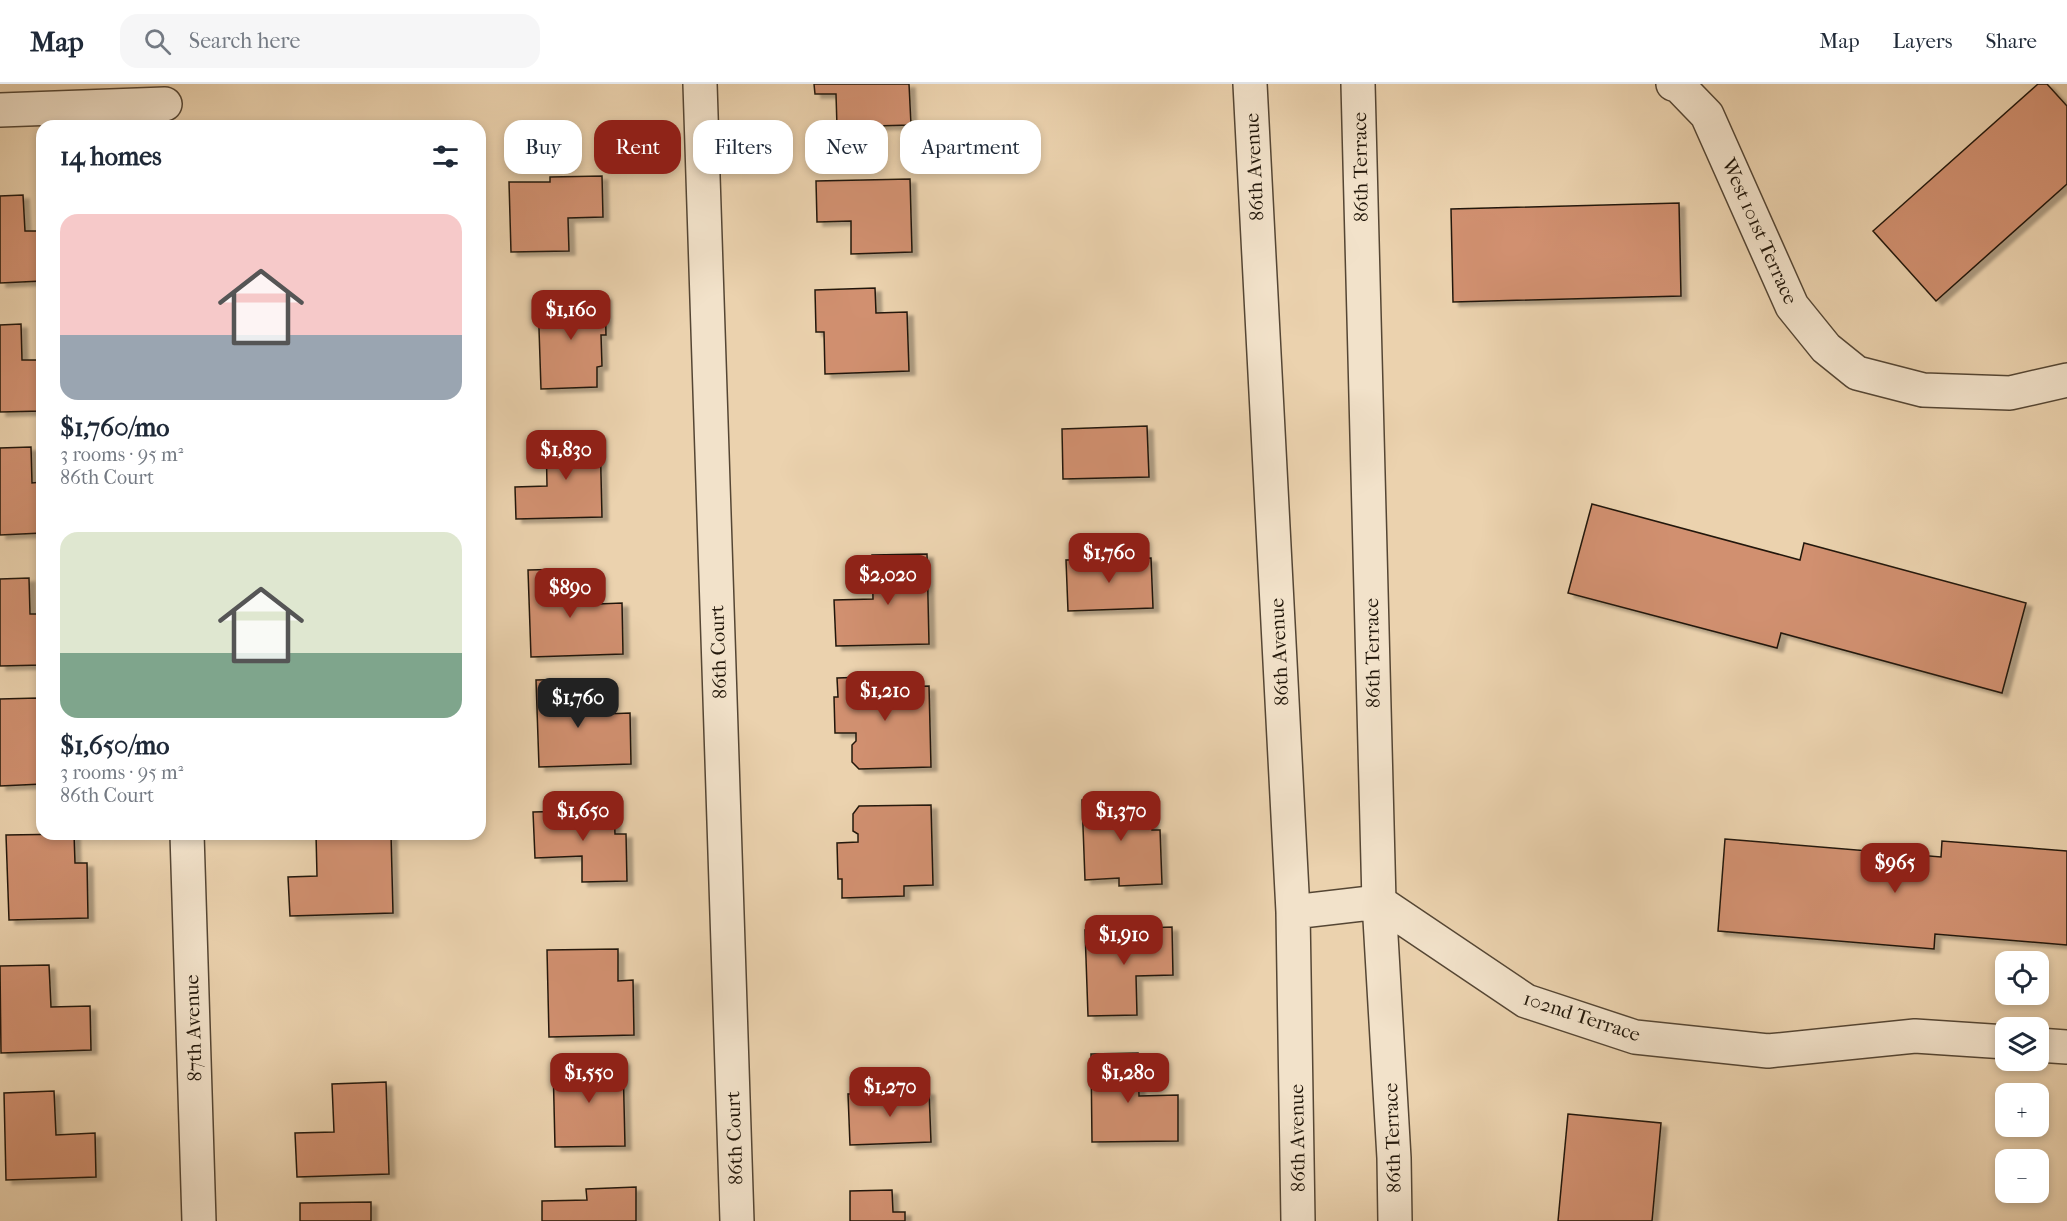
<!DOCTYPE html>
<html lang="en">
<head>
<meta charset="utf-8">
<style>
  body { margin:0; font-family:"IM FELL French Canon",serif; background:#f6f6f7; color:#1f2937; height:100vh; display:flex; flex-direction:column; font-size:22px; white-space:nowrap }
  * { box-sizing:border-box; margin:0 }
  p { font-size:20px; color:#747a83 }
  .icon { flex:none; width:33px; height:33px; fill:none; stroke:currentColor; stroke-width:2; stroke-linecap:round; stroke-linejoin:round }
  .map { position:relative; flex:1; overflow:hidden }
  .panel { position:absolute; left:36px; top:36px; width:450px; height:720px; display:flex; flex-direction:column; background:#fff; border-radius:18px; box-shadow:0 3px 9px #0003 }
  .panel>* { flex:none }
  .top-card { position:absolute; left:504px; top:36px; width:570px; height:54px; display:flex; gap:12px }
  .tools { position:absolute; left:1995px; top:867px; display:grid; gap:12px }
  .tools a { display:grid; place-items:center; width:54px; height:54px; border-radius:12px; background:#fff; box-shadow:0 3px 9px #0003; font-size:30px }
  .price { position:absolute; translate:-50% -51px; padding:0 14px; border-radius:12px; background:#8f2418; color:#fff; font-size:20px; line-height:39px; filter:drop-shadow(0 2px 3px #0008) }
  .price::after { content:''; position:absolute; left:50%; top:36px; width:18px; height:14px; margin-left:-9px; background:inherit; clip-path:polygon(0 0,100% 0,50% 100%) }
  .price.active { background:#222; color:#fff }
  ul { padding:0; list-style:none }
  li { display:grid; align-content:center; gap:12px; height:318px; padding:0 24px }
  li span { display:grid; place-items:center; height:186px; border-radius:18px; color:#555 }
  li>.icon { margin-inline-start:auto }
  span .icon { width:108px; height:108px; fill:#fffc; stroke-width:1 }
  li b { font-size:26px }
  h2 { display:flex; justify-content:space-between; align-items:center; height:72px; padding:0 24px; font-size:26px }
  .pill { padding:0 21px; border-radius:18px; background:#fff; box-shadow:0 3px 9px #0003; font-size:21px; line-height:54px }
  .pill.active { background:#8f2418; color:#fff }
  header { display:flex; align-items:center; gap:36px; box-sizing:border-box; height:84px; padding:0 30px; background:#fff; border-bottom:2px solid #e0e1e3 }
  header strong { font-size:28px }
  nav { display:flex; gap:33px; margin-inline-start:auto; font-size:21px }
  .search { width:420px; height:54px; background:#f6f6f7; display:flex; align-items:center; gap:15px; box-sizing:border-box; padding:0 21px; border-radius:18px; color:#747a83; font-size:22px }
  .map>svg:first-child { display:block }
  .building { fill:#d1906f; stroke:#23180b; stroke-width:1.5; filter:url(#shadow) }
  .lines { fill:none; stroke-linecap:round; stroke-linejoin:round }
  .minor-casing { stroke:#554634; stroke-width:36 }
  .minor { stroke:#f2e2ca; stroke-width:33 }
  .labels { text-anchor:middle; stroke-width:4.5; stroke-linejoin:round; paint-order:stroke }
  .street-label { font-size:20px; fill:#23180b; stroke:#f2e2ca }
</style>
</head>
<body>
<header>
<strong>Map</strong>
<div class="search"><svg class="icon" aria-label="search" viewBox="0 0 24 24"><circle cx="10" cy="10" r="6"/><path d="M15 15l6 6"/></svg>Search here</div>
<nav><a>Map</a><a>Layers</a><a>Share</a></nav>
</header>
<div class="map">
<svg width="2067" height="1137" viewBox="0 0 2067 1137">
  <defs>
    <filter id="shadow"><feDropShadow dx="6" dy="4" stdDeviation="1.5" flood-color="#0004"/></filter>
  </defs>
  <rect width="100%" height="100%" fill="#ebd2ae"/>
  <filter id="stains"><feTurbulence type="fractalNoise" baseFrequency=".00333" numOctaves="4"/><feColorMatrix values="0 0 0 0 .2 0 0 0 0 .09 0 0 0 0 .02 0 0 0 .5 -.17"/></filter>
  <radialGradient id="worn" r=".72"><stop offset=".6" stop-color="#630" stop-opacity="0"/><stop offset="1" stop-color="#630" stop-opacity=".3"/></radialGradient>
  <path class="building" d="M814,0H909L911,41L837,43L836,10H815Z
    M2038,0H2047L2067,22V100L1936,217L1873,147Z
    M602,92L603,133L568,134L569,167L511,168L509,98H550V93Z
    M910,95L912,168L851,170V137L817,138L816,97Z
    M23,111L25,147H42V197L0,199V112Z
    M1679,119L1681,212L1453,218L1451,125Z
    M875,204L876,229L907,228L909,287L825,290L824,248H816L815,206Z
    M605,212L606,251H601L602,282L597,283V303L541,305L538,215Z
    M21,240L22,276H42V327L0,328V241Z
    M1147,342L1149,393L1063,395L1062,345Z
    M600,350L602,433L516,435L515,403L547,402L546,352Z
    M31,363L32,399L42,398V449L0,451V364Z
    M1592,420L1800,476L1804,459L2026,519L2002,609L1781,549L1777,564L1568,509Z
    M927,470L929,560L836,562L834,516L873,515L872,471Z
    M1151,474L1153,524L1068,527L1066,476Z
    M571,485L573,521L622,519L623,570L531,573L528,486Z
    M29,494L30,530H42V581L0,582V495Z
    M899,592V603L929,602L931,683L859,685L852,678V661L856,657V649H835L834,613H838L837,594Z
    M580,595L581,631L630,629L631,680L539,683L536,596Z
    M38,614L40,650H42V700L0,702V615Z
    M1151,714L1152,746H1160L1162,800L1119,802V794L1085,796L1082,716Z
    M931,721L933,801L904,802V812L842,814V795H838L837,759L858,758V750L853,747V730L859,722Z
    M614,726L615,750H626L627,797L582,798V772L535,774L533,728Z
    M74,750L75,779H87L88,834L9,836L6,751Z
    M316,750H391L393,829L290,832L288,793L317,792Z
    M1725,755L1941,773L1942,757L2067,767V861L1935,850L1934,865L1718,847Z
    M1172,843L1173,891L1136,892L1137,931L1088,932L1085,846Z
    M618,865V897L633,896L634,951L549,953L547,866Z
    M49,881L51,923L90,922L91,966L1,969L0,882Z
    M1138,969L1139,1012L1178,1011V1057L1092,1058L1091,970Z
    M623,977L625,1062L555,1063L553,978Z
    M386,998L389,1090L297,1093L295,1049L334,1048L332,1000Z
    M54,1007L56,1051L95,1049L96,1093L6,1096L4,1009Z
    M929,1007L931,1058L850,1061L848,1010Z
    M1568,1030L1661,1039L1652,1137H1558Z
    M636,1103V1137H542V1117L587,1116L586,1105Z
    M892,1106L893,1128H905V1137H850V1107Z
    M371,1118V1137H300V1119Z"/>
  <g class="lines">
    <defs>
      <path id="minor" d="M700,0L737,1137
        M1250,0L1293,828L1298,1137
        M1358,0L1379,818L1394,1074L1395,1137
        M1673,0L1679,2L1707,31L1792,222L1826,264L1857,289L1923,306L2010,309L2067,296
        M0,26L165,20
        M187,750L199,1137
        M1293,828L1379,818L1526,917L1635,953L1768,967L1915,952L2006,958
        M2038,961L2067,963"/>
    </defs>
    <use href="#minor" class="minor-casing"/>
    <use href="#minor" class="minor"/>
  </g>
  <g class="labels">
    <g class="street-label">
      <text transform="translate(1254 83) rotate(-93)" y="7">86th Avenue</text>
      <text transform="translate(1360 83) rotate(-91)" y="7">86th Terrace</text>
      <text transform="translate(1760 147) rotate(66)" y="7">West 101st Terrace</text>
      <text transform="translate(718 568) rotate(-92)" y="7">86th Court</text>
      <text transform="translate(1279 568) rotate(-93)" y="7">86th Avenue</text>
      <text transform="translate(1372 569) rotate(-91)" y="7">86th Terrace</text>
      <text transform="translate(1582 932) rotate(18)" y="7">102nd Terrace</text>
      <text transform="translate(193 944) rotate(-92)" y="7">87th Avenue</text>
      <text transform="translate(734 1054) rotate(-92)" y="7">86th Court</text>
      <text transform="translate(1297 1054) rotate(-91)" y="7">86th Avenue</text>
      <text transform="translate(1392 1054) rotate(-92)" y="7">86th Terrace</text>
    </g>
  </g>
  <rect width="100%" height="100%" filter="url(#stains)"/>
  <rect width="100%" height="100%" fill="url(#worn)"/>
</svg>
<div class="tools">
<a><svg class="icon" aria-label="locate" viewBox="0 0 24 24"><circle cx="12" cy="12" r="6"/><path d="M12 2v4M12 18v4M2 12h4M18 12h4"/></svg></a>
<a><svg class="icon" aria-label="layers" viewBox="0 0 24 24"><path d="M12 4l9 5-9 5-9-5zM3 14l9 5 9-5"/></svg></a>
<a>+</a>
<a>−</a>
</div>
<b class="price" style="left:571px;top:257px">$1,160</b>
<b class="price" style="left:566px;top:397px">$1,830</b>
<b class="price" style="left:1109px;top:500px">$1,760</b>
<b class="price" style="left:888px;top:522px">$2,020</b>
<b class="price" style="left:570px;top:535px">$890</b>
<b class="price" style="left:885px;top:638px">$1,210</b>
<b class="price active" style="left:578px;top:645px">$1,760</b>
<b class="price" style="left:583px;top:758px">$1,650</b>
<b class="price" style="left:1121px;top:758px">$1,370</b>
<b class="price" style="left:1895px;top:810px">$965</b>
<b class="price" style="left:1124px;top:882px">$1,910</b>
<b class="price" style="left:589px;top:1020px">$1,550</b>
<b class="price" style="left:1128px;top:1020px">$1,280</b>
<b class="price" style="left:890px;top:1034px">$1,270</b>
<div class="top-card">
<a class="pill">Buy</a>
<a class="pill active">Rent</a>
<a class="pill">Filters</a>
<a class="pill">New</a>
<a class="pill">Apartment</a>
</div>
<section class="panel">
<h2>14 homes<svg class="icon" aria-label="filters" viewBox="0 0 24 24"><path d="M4 7h16M4 17h16"/><circle cx="9" cy="7" r="2"/><circle cx="15" cy="17" r="2"/></svg></h2>
<ul>
<li><span style="background:linear-gradient(#f6c9c9 65%,#9aa5b1 0)"><svg class="icon" aria-label="home" viewBox="0 0 24 24"><path d="M3 11l9-7 9 7M6 9v11h12V9"/></svg></span><div><b>$1,760/mo</b><p>3 rooms · 95 m²</p><p>86th Court</p></div></li>
<li><span style="background:linear-gradient(#dfe7d0 65%,#7fa58c 0)"><svg class="icon" aria-label="home" viewBox="0 0 24 24"><path d="M3 11l9-7 9 7M6 9v11h12V9"/></svg></span><div><b>$1,650/mo</b><p>3 rooms · 95 m²</p><p>86th Court</p></div></li>
</ul>
</section>
</div>
</body>
</html>
